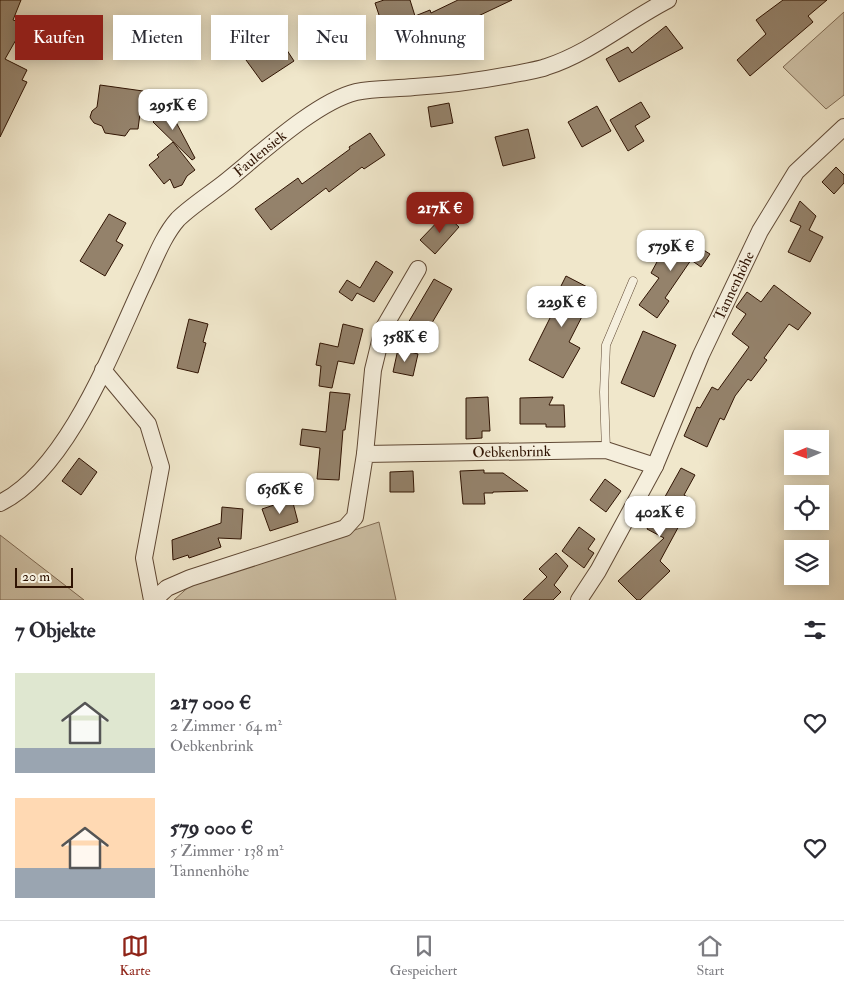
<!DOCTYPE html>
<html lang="de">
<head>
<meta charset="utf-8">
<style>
  body { margin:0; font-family:"IM FELL Double Pica",serif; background:#f2f2f3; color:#2b2b33; height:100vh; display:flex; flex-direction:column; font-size:19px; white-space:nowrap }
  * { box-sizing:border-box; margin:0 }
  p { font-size:16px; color:#7c7c81 }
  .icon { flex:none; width:28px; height:28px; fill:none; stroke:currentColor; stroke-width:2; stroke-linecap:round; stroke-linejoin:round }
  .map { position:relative; height:600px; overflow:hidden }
  .details { display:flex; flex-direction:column; background:#fff; flex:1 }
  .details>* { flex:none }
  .top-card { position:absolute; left:15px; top:15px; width:500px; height:45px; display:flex; gap:10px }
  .needle { width:32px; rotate:268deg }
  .controls { position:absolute; left:784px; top:430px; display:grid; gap:10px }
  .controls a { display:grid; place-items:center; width:45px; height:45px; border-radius:0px; background:#fff; box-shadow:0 2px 12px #0003; font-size:25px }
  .scale { position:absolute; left:15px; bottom:12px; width:58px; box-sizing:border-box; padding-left:5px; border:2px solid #301403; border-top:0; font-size:14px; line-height:18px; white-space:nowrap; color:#301403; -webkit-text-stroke:4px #f5efdd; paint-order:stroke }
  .price { position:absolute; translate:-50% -42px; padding:0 11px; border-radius:10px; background:#fff; color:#222; font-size:16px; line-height:32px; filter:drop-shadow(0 1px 2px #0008) }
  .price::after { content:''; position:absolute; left:50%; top:30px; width:15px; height:11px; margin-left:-8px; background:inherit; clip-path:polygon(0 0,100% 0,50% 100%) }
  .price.selected { background:#8f2418; color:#fff }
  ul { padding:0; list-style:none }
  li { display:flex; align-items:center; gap:15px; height:125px; padding:0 15px }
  li span { display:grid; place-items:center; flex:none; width:140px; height:100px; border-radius:0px; color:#555 }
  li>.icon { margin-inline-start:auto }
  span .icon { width:60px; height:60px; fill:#fffc; stroke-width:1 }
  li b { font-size:21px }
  h2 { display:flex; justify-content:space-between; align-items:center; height:60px; padding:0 15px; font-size:21px }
  .chip { padding:0 18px; border-radius:0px; background:#fff; box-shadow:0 2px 12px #0003; font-size:18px; line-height:45px }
  .chip.selected { background:#8f2418; color:#fff }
  .tabs { display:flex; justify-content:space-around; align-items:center; height:70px; border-top:1px solid #e1e1e2; background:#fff; font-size:14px; color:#7c7c81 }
  .tabs a { display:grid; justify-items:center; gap:2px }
  .tabs .selected { color:#8f2418 }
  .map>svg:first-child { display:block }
  .green { fill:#cfc3a9; stroke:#806c56 }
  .building { fill:#94826b; stroke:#301403 }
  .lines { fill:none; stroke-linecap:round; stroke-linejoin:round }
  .lane-casing { stroke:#604935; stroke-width:9 }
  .street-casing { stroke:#604935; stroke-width:18 }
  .lane { stroke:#f5efdd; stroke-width:8 }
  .street { stroke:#f5efdd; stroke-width:16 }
  .labels { text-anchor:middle; stroke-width:5; stroke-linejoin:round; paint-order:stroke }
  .street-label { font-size:15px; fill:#301403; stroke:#f5efdd }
</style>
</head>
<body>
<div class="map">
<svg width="844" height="600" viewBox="0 0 844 600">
  <rect width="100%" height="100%" fill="#f0e7cb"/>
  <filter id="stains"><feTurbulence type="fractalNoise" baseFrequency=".004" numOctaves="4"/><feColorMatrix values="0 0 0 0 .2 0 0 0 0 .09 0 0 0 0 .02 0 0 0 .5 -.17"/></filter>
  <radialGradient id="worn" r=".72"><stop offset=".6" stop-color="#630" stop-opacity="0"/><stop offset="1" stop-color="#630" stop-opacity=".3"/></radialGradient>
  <path class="green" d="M844,12V95L826,109L783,67Z
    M379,522L396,600H174L193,583Z
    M0,535L84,600H0Z"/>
  <path class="building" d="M0,0H21L13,20L25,24L5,59L27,70L22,80L27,82L0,137Z
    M384,0H410L415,16L430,10L431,13L458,0H512L474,18L475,19L452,30L448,21L388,42L375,3Z
    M783,0H827L808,16L813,22L750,76L737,60L766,34L756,20Z
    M666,26L683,48L619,82L606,59L628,47L632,53Z
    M279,38L294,61L262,82L246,60Z
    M100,85L143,91L138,129H130L125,136L105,133L102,126L94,123L91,119L90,117L92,111L97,107Z
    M641,102L650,117L635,126L644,141L628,151L610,120Z
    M449,103L453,123L431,127L428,107Z
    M597,106L611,131L582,147L568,122Z
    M168,107L195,158L192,160L153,122Z
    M528,129L535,158L503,166L495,137Z
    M370,133L385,155L364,169L362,167L329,192L326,188L271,230L255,209L298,178L302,184L350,149L349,147Z
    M173,142L195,170L187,176L182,185L174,188L170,179L164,184L149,165L159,157L157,155Z
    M836,167L844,175V183L834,194L822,182Z
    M800,201L816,216L809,230L823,237L810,262L788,252L801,226L790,221Z
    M109,214L126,223L116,241L123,245L105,276L80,261Z
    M445,214L459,227L435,254L420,240Z
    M677,234L710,254L701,267L691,260L665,298L669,301L657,318L639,305L659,278L651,273L658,260Z
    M376,261L393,272L374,302L357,293L352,301L339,292L347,280L360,288Z
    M566,276L595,291L569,342L580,348L563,378L529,360L553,312L549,310Z
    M434,279L452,289L426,333L408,323Z
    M774,285L811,313L798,330L789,324L764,358L767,360L751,381L748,379L735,396L724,420L720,418L707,447L684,436L697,407L700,408L712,387L718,390L749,347L732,334L746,314L736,307L747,292L761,302Z
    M189,319L208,324L203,342L206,343L198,373L177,368Z
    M343,324L363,329L354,364L338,361L332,388L319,386L321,366L316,365L320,343L338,347Z
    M643,331L676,345L654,397L621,383Z
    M398,349L418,354L413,376L393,372Z
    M330,392L350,394L345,430H343L339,480L317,479L320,448L300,445L302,429L326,432Z
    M488,397L490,431H482V438L466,439V398Z
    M553,397L549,405H564L565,427H546V424H520V398Z
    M79,458L97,472L81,495L62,481Z
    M681,468L695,475L684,495L693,500L660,561L670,571L640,600H637L618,581L664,538L647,529Z
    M484,470V473H503L528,491L493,492V493H484L485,504H463L460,471Z
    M413,471L414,492H390V472Z
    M605,479L621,491L606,512L590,500Z
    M292,499L298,522L270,531L262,509Z
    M222,507L243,509L241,539L218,538L221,547L189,558L188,555L173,560L172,540L221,523Z
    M579,527L595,539L588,549L594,553L584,568L562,551Z
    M556,553L568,566L554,585L561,592L553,600H523L547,577L539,569Z"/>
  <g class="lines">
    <defs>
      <path id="lane" d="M606,450L604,392L606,345L633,281"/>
      <g id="street">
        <path d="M103,370L148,424L161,467L144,558L152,600"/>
        <path d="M365,454L373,370L383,329L418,269"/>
        <path id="s1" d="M0,503C67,470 112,351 142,286C153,264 162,237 178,219C190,207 210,194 224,183C258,156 315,102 356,92C374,88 395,89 414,87C449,85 485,80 520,73C529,71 538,70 546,67C590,53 627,21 668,0"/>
        <path id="s2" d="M154,600L167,588L190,578L345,528L355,517L365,454L606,450L655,466"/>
        <path id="s3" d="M579,600L598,571L655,466L701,355L760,231L796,172L844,127"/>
      </g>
    </defs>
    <use href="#lane" class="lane-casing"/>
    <use href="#street" class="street-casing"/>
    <use href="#lane" class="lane"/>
    <use href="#street" class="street"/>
  </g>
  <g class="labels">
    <g class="street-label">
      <text dy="5" stroke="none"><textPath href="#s1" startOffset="445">Faulensiek</textPath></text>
      <text dy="5" stroke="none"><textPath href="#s3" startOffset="351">Tannenhöhe</textPath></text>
      <text dy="5" stroke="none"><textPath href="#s2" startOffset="431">Oebkenbrink</textPath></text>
    </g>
  </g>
  <rect width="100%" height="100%" filter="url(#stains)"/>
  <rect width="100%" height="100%" fill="url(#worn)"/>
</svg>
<div class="controls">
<a><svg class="needle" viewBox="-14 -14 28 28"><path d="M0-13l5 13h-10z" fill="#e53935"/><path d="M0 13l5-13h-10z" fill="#7c7c81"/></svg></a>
<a><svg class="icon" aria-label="locate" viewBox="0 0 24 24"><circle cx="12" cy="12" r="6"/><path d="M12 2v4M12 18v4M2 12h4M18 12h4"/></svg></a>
<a><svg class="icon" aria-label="layers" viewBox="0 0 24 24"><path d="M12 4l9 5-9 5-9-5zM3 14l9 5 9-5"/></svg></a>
</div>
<div class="scale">20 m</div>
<b class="price" style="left:173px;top:131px">295K €</b>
<b class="price selected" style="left:440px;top:234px">217K €</b>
<b class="price" style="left:671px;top:272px">579K €</b>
<b class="price" style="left:562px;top:328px">229K €</b>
<b class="price" style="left:405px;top:363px">358K €</b>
<b class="price" style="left:280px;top:515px">636K €</b>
<b class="price" style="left:660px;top:538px">402K €</b>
<div class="top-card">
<a class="chip selected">Kaufen</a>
<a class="chip">Mieten</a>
<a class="chip">Filter</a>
<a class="chip">Neu</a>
<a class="chip">Wohnung</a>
</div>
</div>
<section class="details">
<h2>7 Objekte<svg class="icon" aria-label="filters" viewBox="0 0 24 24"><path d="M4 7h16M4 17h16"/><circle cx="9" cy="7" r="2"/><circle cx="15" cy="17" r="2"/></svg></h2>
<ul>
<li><span style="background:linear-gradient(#dfe7d0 75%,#9aa5b1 0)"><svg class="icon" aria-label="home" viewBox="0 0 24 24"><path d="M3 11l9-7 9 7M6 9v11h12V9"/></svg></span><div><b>217 000 €</b><p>2 Zimmer · 64 m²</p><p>Oebkenbrink</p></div><svg class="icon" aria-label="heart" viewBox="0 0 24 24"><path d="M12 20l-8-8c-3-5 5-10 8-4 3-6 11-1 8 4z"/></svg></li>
<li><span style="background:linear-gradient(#ffd9b3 70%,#9aa5b1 0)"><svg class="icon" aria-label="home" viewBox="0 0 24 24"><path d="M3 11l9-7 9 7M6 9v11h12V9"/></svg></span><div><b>579 000 €</b><p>5 Zimmer · 138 m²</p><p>Tannenhöhe</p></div><svg class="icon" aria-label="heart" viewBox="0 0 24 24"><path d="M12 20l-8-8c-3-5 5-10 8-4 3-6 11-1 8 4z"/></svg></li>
</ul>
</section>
<nav class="tabs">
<a class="selected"><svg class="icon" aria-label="map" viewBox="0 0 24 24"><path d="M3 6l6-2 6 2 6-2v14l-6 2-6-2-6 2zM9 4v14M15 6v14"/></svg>Karte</a>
<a><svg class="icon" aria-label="saved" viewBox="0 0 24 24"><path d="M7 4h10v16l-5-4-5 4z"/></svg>Gespeichert</a>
<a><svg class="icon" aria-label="home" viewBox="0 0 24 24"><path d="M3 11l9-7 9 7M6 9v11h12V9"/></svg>Start</a>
</nav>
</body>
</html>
